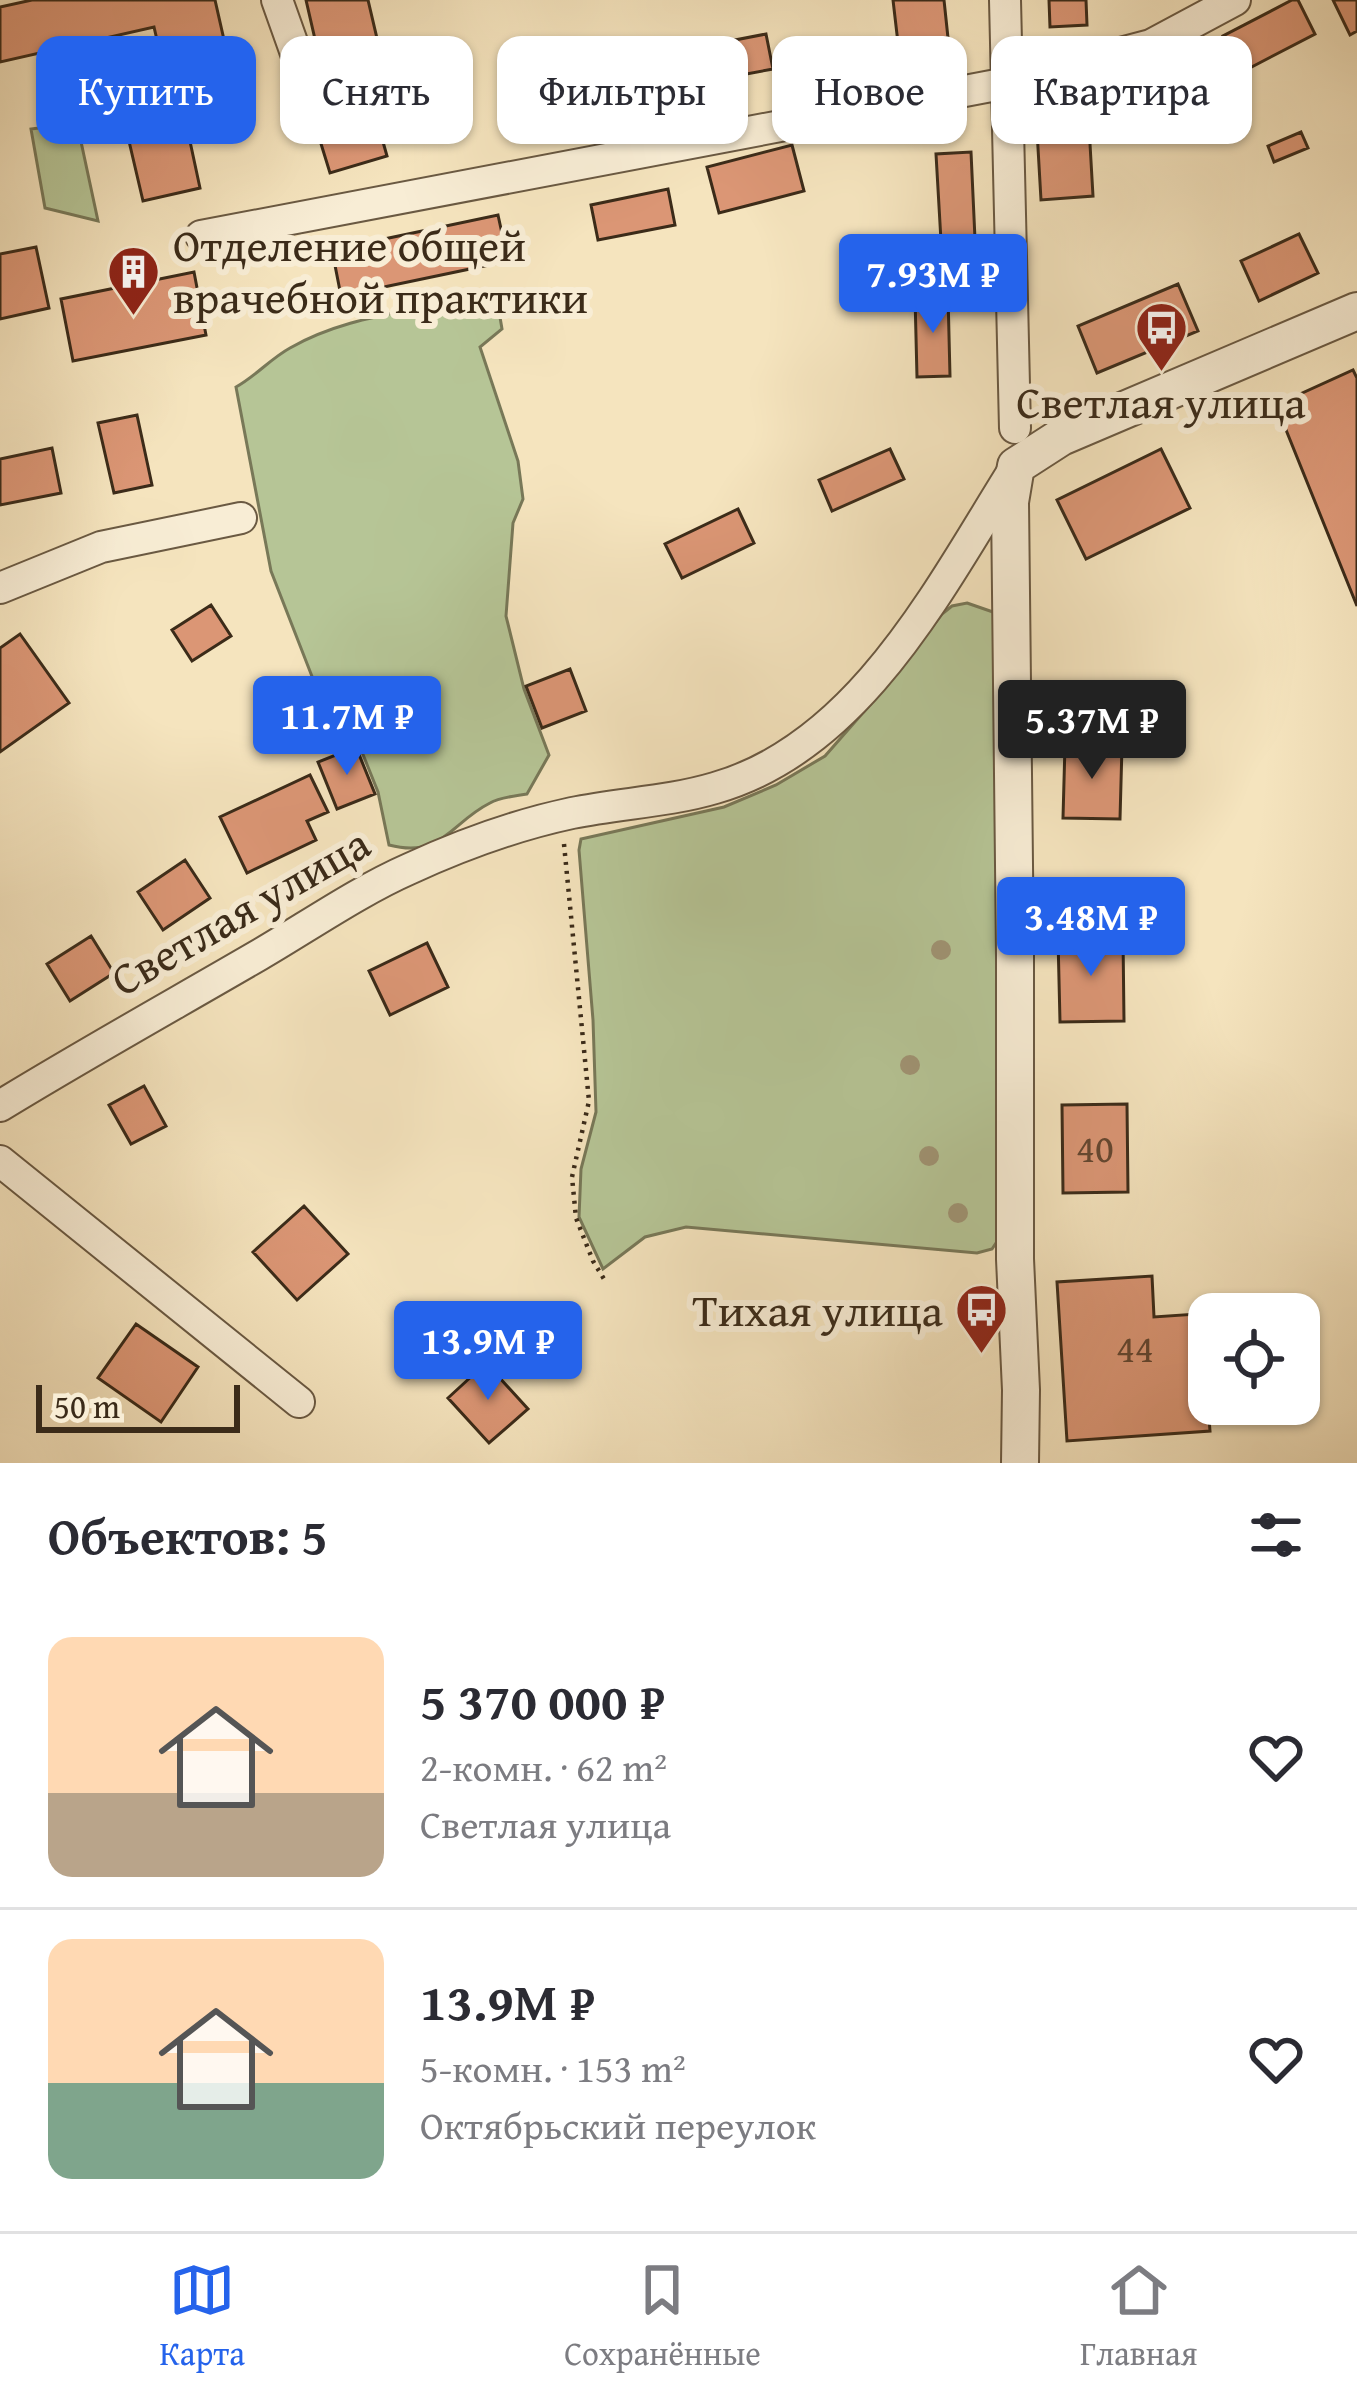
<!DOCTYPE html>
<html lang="ru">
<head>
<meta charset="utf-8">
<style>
  body { margin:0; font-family:"Gentium Book Plus",serif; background:#f7f7f7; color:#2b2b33; height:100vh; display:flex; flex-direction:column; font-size:45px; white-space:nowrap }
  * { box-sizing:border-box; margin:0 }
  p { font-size:39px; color:#7c7c81 }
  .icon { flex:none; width:66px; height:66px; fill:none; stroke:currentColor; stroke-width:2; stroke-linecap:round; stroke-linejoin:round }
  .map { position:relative; height:1463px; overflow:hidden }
  .side { display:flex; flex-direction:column; background:#fff; flex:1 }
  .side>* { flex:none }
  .top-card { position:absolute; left:36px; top:36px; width:1287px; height:108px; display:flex; gap:24px }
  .tools { position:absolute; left:1188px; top:1293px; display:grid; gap:24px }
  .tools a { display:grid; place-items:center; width:132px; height:132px; border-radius:24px; background:#fff; box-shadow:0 3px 9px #0004; font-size:60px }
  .scale { position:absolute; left:36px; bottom:30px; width:204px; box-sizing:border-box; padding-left:12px; border:6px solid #3b2b19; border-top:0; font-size:33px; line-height:42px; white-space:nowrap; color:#3b2b19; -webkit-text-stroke:9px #f8edd5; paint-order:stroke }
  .price { position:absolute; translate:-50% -102px; padding:0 27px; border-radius:12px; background:#2563eb; color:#fff; font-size:39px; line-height:78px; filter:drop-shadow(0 3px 6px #0008) }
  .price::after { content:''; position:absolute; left:50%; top:72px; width:36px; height:27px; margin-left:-18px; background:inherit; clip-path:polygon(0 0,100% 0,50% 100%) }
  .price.active { background:#222; color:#fff }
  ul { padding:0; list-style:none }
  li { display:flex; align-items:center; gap:36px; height:300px; padding:0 48px }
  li+li { border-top:3px solid #e1e1e2 }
  li span { display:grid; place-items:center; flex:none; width:336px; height:240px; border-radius:24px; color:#555 }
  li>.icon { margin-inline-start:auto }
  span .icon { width:144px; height:144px; fill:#fffc; stroke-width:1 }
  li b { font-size:51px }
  h2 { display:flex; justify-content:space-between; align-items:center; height:144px; padding:0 48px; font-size:51px }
  .tag { padding:0 42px; border-radius:24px; background:#fff; box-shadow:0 3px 9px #0004; font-size:42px; line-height:108px }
  .tag.active { background:#2563eb; color:#fff }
  .menu { display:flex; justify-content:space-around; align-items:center; height:168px; border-top:3px solid #e1e1e2; background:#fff; font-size:33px; color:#7c7c81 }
  .menu a { display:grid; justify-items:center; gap:6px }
  .menu .active { color:#2563eb }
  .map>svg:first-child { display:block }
  .green { fill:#b6c596; stroke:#787858; stroke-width:3 }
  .building { fill:#db9675; stroke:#3b2b19; stroke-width:3 }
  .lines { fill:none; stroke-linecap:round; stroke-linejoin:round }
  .minor-casing { stroke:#6a5942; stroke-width:34 }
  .tertiary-casing { stroke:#6a5942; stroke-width:40 }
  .path { stroke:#3b2b19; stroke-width:4.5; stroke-dasharray:3 6; stroke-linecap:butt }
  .minor { stroke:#f8edd5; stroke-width:30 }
  .tertiary { stroke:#f8edd5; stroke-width:36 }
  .tree { fill:#a09474 }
  .labels { text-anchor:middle; stroke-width:12; stroke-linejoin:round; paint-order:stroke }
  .number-label { font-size:39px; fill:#634630 }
  .poi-label { font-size:45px; fill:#3b2b19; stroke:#f8edd5; text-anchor:start }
  .street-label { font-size:45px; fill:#3b2b19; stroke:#f8edd5 }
</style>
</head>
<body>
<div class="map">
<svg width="1357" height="1463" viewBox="0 0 1357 1463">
  <rect width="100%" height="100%" fill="#f5e4be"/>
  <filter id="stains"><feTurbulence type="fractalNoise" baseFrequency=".00167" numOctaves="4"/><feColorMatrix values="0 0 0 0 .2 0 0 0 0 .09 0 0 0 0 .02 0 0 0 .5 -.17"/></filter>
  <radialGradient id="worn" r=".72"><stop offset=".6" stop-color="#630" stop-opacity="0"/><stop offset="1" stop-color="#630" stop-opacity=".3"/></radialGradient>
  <path class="green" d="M77,123L98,221L45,208L31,129Z
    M481,293L496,294L502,329L480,347L518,461L523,499L513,523L506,616L524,689L549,755L527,794C516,796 500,797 490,803C450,823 442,859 389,845L378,792L358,742L341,737L313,679L271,571L236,387C256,376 270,359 290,348C349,314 418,312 481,293Z
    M967,603L993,612L998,625V1240L992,1249L977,1253L686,1227L645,1237L603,1269L579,1217L581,1169L596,1112L593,1020L579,850L581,839L724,807L776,785L825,756L889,683L942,614L952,606Z"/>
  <path class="building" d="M32,0H215L239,106L185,118L200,188L143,201L121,107L170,96L154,27L0,62V7Z
    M306,0H368L379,47L320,61Z
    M893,0H944L948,38L898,43Z
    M1049,0H1086L1087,25L1050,27Z
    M1292,0H1298L1315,34L1242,72L1223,36Z
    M1333,0H1357V31L1350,35Z
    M766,34L773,69L703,82L708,109L680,114L668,53Z
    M621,72L628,116L563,126L556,83Z
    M1087,92L1093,196L1041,200L1035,96Z
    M376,117L387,156L330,173L318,134Z
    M1301,132L1308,148L1274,162L1268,146Z
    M792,145L804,191L719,213L707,167Z
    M971,152L975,239L941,241L936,154Z
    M668,189L675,225L598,240L591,205Z
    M498,215L508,261L341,296L332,250Z
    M1299,234L1318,273L1259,301L1241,261Z
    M36,247L49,308L0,319V254Z
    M194,272L206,335L73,361L61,299Z
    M1178,284L1198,331L1097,373L1078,326Z
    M948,295L950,376L917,377L915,296Z
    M1353,370L1357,378V606L1276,405Z
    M137,415L152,485L114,493L98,423Z
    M52,448L61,493L0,505V459Z
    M890,449L904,479L832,511L819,480Z
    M1161,449L1190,508L1086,559L1057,500Z
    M738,509L754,543L682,578L665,544Z
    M211,605L231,636L192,661L172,630Z
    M20,634L69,703L0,752V648Z
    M570,669L586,711L542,728L526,686Z
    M1065,745L1122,746L1120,819L1063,818Z
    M356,747L375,794L337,809L318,762Z
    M310,775L328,812L307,821L316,840L247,873L220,817Z
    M185,860L210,898L163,930L138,892Z
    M91,936L114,973L70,1001L47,964Z
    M1123,936L1124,1021L1060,1022L1058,938Z
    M427,943L448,987L390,1015L369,971Z
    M144,1086L166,1126L131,1144L109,1105Z
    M1127,1104L1128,1192L1063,1193L1062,1105Z
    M304,1206L348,1254L297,1300L253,1252Z
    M1152,1276L1154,1317L1241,1311V1314H1209V1379H1206L1210,1431L1067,1441L1057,1282Z
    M136,1324L198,1367L161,1422L98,1378Z
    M486,1363L528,1409L489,1443L448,1398Z"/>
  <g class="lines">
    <defs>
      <path id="minor" d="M277,0L303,73
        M1005,0L1015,428
        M201,236L1007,83L1151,45L1235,0
        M0,588L101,547L241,518
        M0,1106C85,1054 173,1005 259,955C307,927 359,891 409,869C461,845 516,825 572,813C620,803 668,802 715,788C859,747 939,589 1013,471
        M0,1161L299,1402"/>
      <path id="tertiary" d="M1020,1463L1021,1390L1015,1259V955L1010,502L1016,466L1061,437L1357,311"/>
    </defs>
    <use href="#minor" class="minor-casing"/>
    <use href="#tertiary" class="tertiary-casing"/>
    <path class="path" d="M564,844L589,1101L572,1177L576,1218L593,1261L604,1279"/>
    <use href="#minor" class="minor"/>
    <use href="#tertiary" class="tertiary"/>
  </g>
  <g class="tree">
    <circle cx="941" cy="950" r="10"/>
    <circle cx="910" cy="1065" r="10"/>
    <circle cx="929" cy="1156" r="10"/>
    <circle cx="958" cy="1213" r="10"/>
  </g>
  <defs>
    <symbol id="building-pin" viewBox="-11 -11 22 30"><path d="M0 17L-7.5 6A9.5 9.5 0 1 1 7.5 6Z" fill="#8f2418" stroke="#f8edd5"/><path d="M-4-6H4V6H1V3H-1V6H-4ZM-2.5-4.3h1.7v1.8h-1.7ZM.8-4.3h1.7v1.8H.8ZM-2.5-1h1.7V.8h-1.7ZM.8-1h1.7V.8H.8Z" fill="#fff"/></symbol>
    <symbol id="bus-pin" viewBox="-11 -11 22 30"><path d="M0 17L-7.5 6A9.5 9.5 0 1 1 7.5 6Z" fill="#8f2418" stroke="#f8edd5"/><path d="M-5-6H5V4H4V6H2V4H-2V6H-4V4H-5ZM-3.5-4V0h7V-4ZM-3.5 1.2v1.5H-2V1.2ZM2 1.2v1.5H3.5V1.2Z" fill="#fff"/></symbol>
  </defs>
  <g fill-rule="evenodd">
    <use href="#building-pin" x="104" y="242" width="59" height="81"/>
    <use href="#bus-pin" x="1132" y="298" width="59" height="81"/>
    <use href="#bus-pin" x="952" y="1280" width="59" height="81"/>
  </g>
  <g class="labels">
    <g class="number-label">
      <text x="1095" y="1162">40</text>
      <text x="1135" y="1362">44</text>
    </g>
    <g class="poi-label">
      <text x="173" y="261">Отделение общей<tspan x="173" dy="52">врачебной практики</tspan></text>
      <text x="1161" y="418" text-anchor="middle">Светлая улица</text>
      <text x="943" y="1326" text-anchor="end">Тихая улица</text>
    </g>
    <g class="street-label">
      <text transform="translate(240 911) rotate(-30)" y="16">Светлая улица</text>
    </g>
  </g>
  <rect width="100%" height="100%" filter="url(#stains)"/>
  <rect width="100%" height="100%" fill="url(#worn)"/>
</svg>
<div class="tools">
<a><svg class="icon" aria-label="locate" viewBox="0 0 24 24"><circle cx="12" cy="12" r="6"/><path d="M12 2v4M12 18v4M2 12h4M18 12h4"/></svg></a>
</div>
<div class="scale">50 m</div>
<b class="price" style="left:933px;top:336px">7.93M ₽</b>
<b class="price" style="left:347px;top:778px">11.7M ₽</b>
<b class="price active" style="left:1092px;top:782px">5.37M ₽</b>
<b class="price" style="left:1091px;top:979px">3.48M ₽</b>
<b class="price" style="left:488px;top:1403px">13.9M ₽</b>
<div class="top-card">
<a class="tag active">Купить</a>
<a class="tag">Снять</a>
<a class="tag">Фильтры</a>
<a class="tag">Новое</a>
<a class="tag">Квартира</a>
</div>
</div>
<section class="side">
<h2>Объектов: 5<svg class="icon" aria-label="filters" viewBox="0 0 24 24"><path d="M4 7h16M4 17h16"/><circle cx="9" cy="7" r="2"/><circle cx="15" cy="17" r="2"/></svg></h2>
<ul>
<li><span style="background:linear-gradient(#ffd9b3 65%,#b9a48a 0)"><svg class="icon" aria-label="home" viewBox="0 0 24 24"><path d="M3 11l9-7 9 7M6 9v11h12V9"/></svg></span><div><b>5 370 000 ₽</b><p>2-комн. · 62 m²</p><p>Светлая улица</p></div><svg class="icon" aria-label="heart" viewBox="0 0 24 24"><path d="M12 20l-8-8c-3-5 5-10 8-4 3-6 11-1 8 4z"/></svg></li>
<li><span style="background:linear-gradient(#ffd9b3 60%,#7fa58c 0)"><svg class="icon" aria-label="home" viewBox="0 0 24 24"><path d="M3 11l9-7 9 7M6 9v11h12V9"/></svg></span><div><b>13.9M ₽</b><p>5-комн. · 153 m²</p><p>Октябрьский переулок</p></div><svg class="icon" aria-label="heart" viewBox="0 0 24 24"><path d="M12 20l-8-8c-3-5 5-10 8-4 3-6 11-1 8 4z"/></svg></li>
</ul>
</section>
<nav class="menu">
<a class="active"><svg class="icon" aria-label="map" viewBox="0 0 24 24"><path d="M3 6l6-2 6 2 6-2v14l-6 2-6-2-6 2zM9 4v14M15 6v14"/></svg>Карта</a>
<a><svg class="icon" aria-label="saved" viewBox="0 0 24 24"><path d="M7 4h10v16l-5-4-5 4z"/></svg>Сохранённые</a>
<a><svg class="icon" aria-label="home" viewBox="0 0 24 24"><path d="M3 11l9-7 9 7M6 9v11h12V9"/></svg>Главная</a>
</nav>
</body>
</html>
